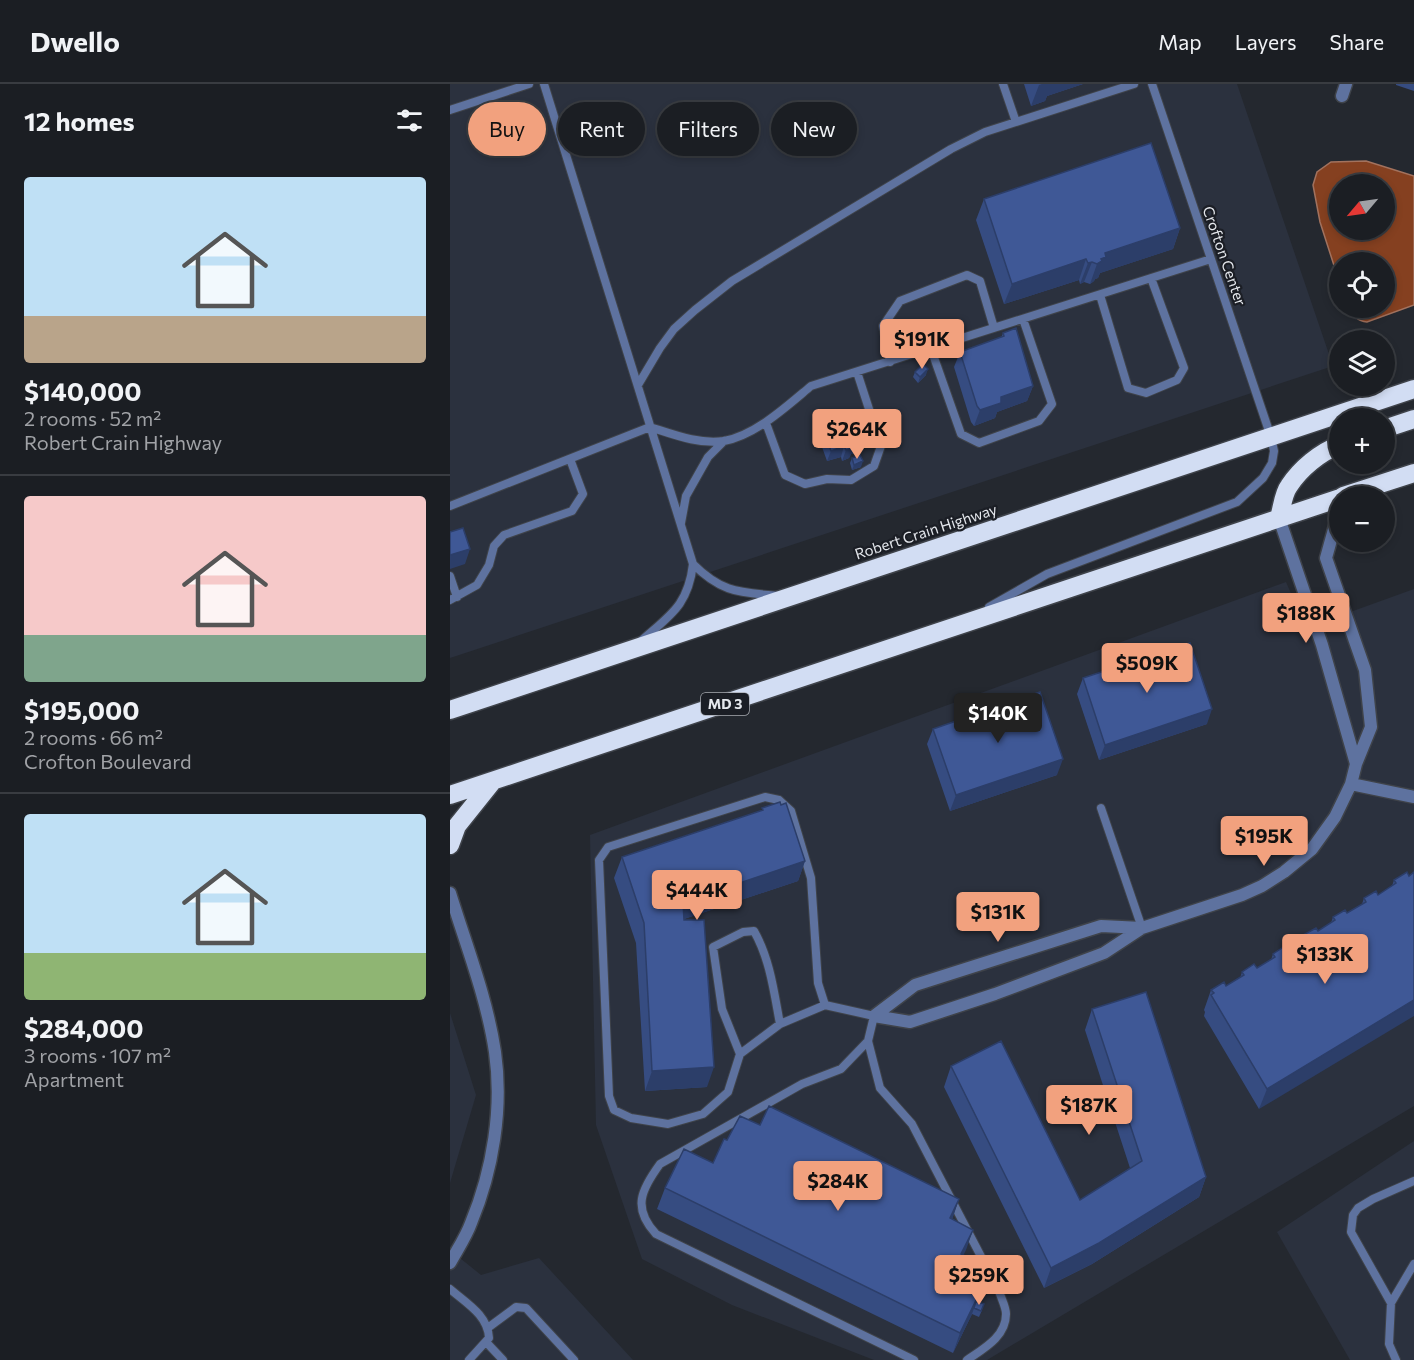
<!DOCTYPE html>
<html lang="en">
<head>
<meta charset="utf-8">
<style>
  body { margin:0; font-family:Commissioner,sans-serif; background:#24272b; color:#f1f3f6; height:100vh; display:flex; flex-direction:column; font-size:22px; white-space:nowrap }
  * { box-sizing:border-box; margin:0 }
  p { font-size:20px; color:#a0a2a6 }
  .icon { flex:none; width:33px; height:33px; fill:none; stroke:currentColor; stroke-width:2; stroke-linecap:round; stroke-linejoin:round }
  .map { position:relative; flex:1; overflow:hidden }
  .panel { display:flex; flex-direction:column; background:#1b1e23; width:450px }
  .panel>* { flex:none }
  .guide { position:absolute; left:18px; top:18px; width:570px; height:54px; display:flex; gap:12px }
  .needle { width:39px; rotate:241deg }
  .controls { position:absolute; left:879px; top:90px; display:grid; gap:12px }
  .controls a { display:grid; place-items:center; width:66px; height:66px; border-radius:50%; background:#1b1e23; box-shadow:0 3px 9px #0003,0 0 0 2px #393c41; font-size:30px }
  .price { position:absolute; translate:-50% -51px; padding:0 14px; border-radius:6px; background:#f2a17e; color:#111; font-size:20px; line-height:39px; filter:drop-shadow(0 2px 3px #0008) }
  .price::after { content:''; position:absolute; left:50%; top:36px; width:18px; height:14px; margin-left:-9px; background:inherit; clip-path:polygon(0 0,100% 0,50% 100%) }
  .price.selected { background:#222; color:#fff }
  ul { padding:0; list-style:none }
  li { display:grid; align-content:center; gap:12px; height:318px; padding:0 24px }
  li+li { border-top:2px solid #393c41 }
  li span { display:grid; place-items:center; height:186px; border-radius:6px; color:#555 }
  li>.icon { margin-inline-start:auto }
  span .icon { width:108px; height:108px; fill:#fffc; stroke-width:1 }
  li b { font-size:26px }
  h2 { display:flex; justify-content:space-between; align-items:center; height:72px; padding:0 24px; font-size:26px }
  .chip { padding:0 21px; border-radius:27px; background:#1b1e23; box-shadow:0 3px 9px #0003,0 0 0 2px #393c41; font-size:21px; line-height:54px }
  .chip.selected { background:#f2a17e; color:#111 }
  header { display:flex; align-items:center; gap:36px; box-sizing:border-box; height:84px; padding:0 30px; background:#1b1e23; border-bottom:2px solid #393c41 }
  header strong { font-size:28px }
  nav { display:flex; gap:33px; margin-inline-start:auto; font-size:21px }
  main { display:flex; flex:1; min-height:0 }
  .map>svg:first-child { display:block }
  .built { fill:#2b313e }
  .water { fill:#854020; stroke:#a2725e; stroke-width:1.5; fill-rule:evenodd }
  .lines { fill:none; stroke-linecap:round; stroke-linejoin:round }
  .lane-casing { stroke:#3f434a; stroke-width:10 }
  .street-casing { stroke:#3f434a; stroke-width:15 }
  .highway-casing { stroke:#3f434a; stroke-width:21 }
  .lane { stroke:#5e729f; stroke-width:8 }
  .street { stroke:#5e729f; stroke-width:12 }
  .highway { stroke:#d2ddf3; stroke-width:18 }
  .wall { fill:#364c81 }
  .shaded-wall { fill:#2c3e69 }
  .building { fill:#3f5896; stroke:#2c3e69; stroke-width:1.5 }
  .labels { text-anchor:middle; stroke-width:4.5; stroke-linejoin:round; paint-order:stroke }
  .shield { fill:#1b1e25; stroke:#a8abb1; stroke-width:1.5 }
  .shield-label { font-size:14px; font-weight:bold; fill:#e5e8ed }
  .street-label { font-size:15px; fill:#e5e8ed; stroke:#1b1e25 }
</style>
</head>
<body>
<header>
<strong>Dwello</strong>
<nav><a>Map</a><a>Layers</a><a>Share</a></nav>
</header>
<main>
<section class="panel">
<h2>12 homes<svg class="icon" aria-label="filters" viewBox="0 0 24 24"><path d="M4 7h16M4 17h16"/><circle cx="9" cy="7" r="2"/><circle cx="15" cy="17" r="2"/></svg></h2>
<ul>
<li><span style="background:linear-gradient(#bfe0f5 75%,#b9a48a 0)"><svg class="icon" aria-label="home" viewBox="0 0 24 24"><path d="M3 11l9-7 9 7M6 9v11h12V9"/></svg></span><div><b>$140,000</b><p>2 rooms · 52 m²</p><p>Robert Crain Highway</p></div></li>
<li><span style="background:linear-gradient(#f6c9c9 75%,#7fa58c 0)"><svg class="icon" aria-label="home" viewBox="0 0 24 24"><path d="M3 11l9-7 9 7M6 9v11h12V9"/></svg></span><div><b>$195,000</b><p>2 rooms · 66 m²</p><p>Crofton Boulevard</p></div></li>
<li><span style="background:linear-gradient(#bfe0f5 75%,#8fb573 0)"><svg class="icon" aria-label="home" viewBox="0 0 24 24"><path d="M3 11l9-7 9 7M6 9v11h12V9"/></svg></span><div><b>$284,000</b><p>3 rooms · 107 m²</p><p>Apartment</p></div></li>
</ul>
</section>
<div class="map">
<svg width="964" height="1276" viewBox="0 0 964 1276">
  <rect width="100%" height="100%" fill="#24282f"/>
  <path class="built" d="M0,0H787L883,282L0,574Z
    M836,498L856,544L964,505V1022L537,1276H424L282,1221L192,1175L146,1041L140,751Z
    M0,929L26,1011L0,1099Z
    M964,1057V1276H900L827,1148Z
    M0,1166L31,1191L89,1174L183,1276H0Z"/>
  <path class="water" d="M916,77L964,92V221L917,238C907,237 904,232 899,224H934V178H890L889,197L870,138L863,101L867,88L881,78ZM890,100H934V146H890Z"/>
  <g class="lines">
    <defs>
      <path id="lane" d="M94,0L243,480C238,522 220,531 191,557
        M553,0L566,38
        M0,26L79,0
        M650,211L678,304L696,309L727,296L734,284L701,194
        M481,265L511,350L529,359L589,337L602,320L573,235
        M440,278L433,242L450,217L517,191L530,197L544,244
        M188,301L210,264L224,245L245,226L282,197L501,65L535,48L684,0
        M316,339L335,391L355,400L377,395L401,396L424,382L431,362L407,288
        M0,422L200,343C222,350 250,361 274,357C306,351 337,322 361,302L761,175
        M231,439L236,412L258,373L274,357
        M243,480C272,509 289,508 328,512
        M0,492L7,513
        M0,516L27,501L39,481L44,462L54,451L122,427L133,410L120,375
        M539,523L597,490L787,418L813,394L822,379L824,367L821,353L702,0
        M651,724L692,844
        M375,921L368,899L361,794L341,727L329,716L315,713L158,763L149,776L159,1012L164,1026L181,1034L218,1040L253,1030L278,1008L290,970L330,940L375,921L424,932L418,957L430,1004L462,1040L549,1207C551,1214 556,1223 556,1230C556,1253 533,1265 517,1276
        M418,957L391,985L352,1000L210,1080C191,1106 182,1124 206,1150L464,1276
        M290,970L272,925L263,863L293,848L304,847C320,875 324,908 330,940
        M0,1205C16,1219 38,1231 39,1254L19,1276
        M941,1219L901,1148L903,1131L908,1124L923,1115L964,1097
        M39,1243L66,1223L76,1224L124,1276
        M36,1258L53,1276
        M946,1276L939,1260L941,1219L964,1180"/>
      <path id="street" d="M892,12L896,0
        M829,434L872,561L906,680
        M901,700L964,713
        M0,809C16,861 37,914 45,968C53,1024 43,1086 21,1139C16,1153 7,1166 0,1179
        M424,932L460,938L545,910L654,869L692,844L792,811L812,802L834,788L862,765L885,733L901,700L906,680L921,643L915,586L876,474L886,438L890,434
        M424,932L465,901L651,842L692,844"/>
      <path id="highway" d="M934,345L964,335
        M893,412L964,389
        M829,434C832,424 833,410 839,402C850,385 870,368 890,361
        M0,626L964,305
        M0,711L890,414
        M0,761L7,742L43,697"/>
    </defs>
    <use href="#lane" class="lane-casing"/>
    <use href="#street" class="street-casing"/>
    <use href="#highway" class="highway-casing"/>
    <use href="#lane" class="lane"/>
    <use href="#street" class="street"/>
    <use href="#highway" class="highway"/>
  </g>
  <path class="wall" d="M574,0H633L597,12L595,17L581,22Z
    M946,0H964V7L946,1Z
    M534,115L730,144L723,165L650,189L648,194L645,195L644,197L640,200L634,198L630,200L629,196L554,220L526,136Z
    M553,249L583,302L577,317L547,328L545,334L524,342L521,338L504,283L510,268L551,254Z
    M465,288L476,291L468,299L463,293Z
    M383,331L411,367L401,370L399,374L392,377L391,373L377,377L367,349L371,338L382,335Z
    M402,374L411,383L402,386L400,379Z
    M633,594L757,640L649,676L627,610Z
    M483,645L607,691L500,727L477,660Z
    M312,724L355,777L348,797L234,835L257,1003L195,1007L186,859L164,794L172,773L312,727Z
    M957,788L809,1025L754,932L755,928L754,926L761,906L776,902L790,894L792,888L807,884L821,876L823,870L837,866L851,857L853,851L868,847L881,839L883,833L897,829L912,820L914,814L928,811L942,802L944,796Z
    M642,925L756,1093L749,1113L642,1180L594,1204L494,1003L501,982L630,1116L680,1084L635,946Z
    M310,1041L509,1115L502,1135L523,1146L513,1171L522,1175L512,1201L526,1217L532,1226L529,1233L522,1230L503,1269L207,1125L215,1104L263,1079L277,1056Z"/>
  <path class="shaded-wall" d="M592,0H633L597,12L595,17L581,22L589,1Z
    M730,144L723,165L650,189L648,194L645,195L644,197L640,200L647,180L655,169Z
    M636,175L629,196L554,220L562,200Z
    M642,178L634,198L630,200L638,179Z
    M478,285L476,291L468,299L470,293Z
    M583,302L577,317L547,328L545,334L524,342L530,326L551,313Z
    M415,356L411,367L401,370L399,374L392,377L396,366L402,361Z
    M394,362L391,373L377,377L381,367Z
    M413,377L411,383L402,386L404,381Z
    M20,465L15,480L0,485V471Z
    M762,625L757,640L649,676L655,661Z
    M613,675L607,691L500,727L506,711Z
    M355,777L348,797L225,838L233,818Z
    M964,916V932L809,1025L817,1005Z
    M264,983L257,1003L195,1007L202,987Z
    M756,1093L749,1113L642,1180L594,1204L601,1184Z
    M509,1115L502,1136L500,1134Z
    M523,1146L516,1166L504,1190L511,1170Z
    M522,1175L515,1196L502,1221L510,1200Z
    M529,1210L522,1230L503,1269L510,1249Z"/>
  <path class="building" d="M701,59L730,144L655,169L656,173L651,175L652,177L647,180L642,178L638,179L636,175L562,200L534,115Z
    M566,244L583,302L551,313V319L530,326L527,322L510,268L554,252L553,249Z
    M473,280L478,285L470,293L465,288Z
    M405,327L415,356L402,361L403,364L396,366L394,362L381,367L371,338L384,334L383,331L392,328L393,331Z
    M410,371L413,377L404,381L402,374Z
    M13,444L20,465L0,471V448Z
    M740,559L762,625L655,661L633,594Z
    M590,608L613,675L506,711L483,645Z
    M330,718L331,721L336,719L355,777L233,818L234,836H254L264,983L202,987L194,839L172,773L313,726L312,724Z
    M957,788L959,792L964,788V916L817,1005L761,911L764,909L761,906L774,898L776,902L794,891L792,888L804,880L807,884L825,873L823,870L835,862L837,866L855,855L853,851L866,844L868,847L885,836L883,833L895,826L897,829L916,818L914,814L926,807L928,811L946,799L944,796Z
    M696,908L756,1093L649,1159L601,1184L501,982L551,957L630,1116L692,1077L642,925Z
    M319,1022L509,1115L500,1134L523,1146L511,1170L522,1175L510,1200L529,1210L510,1249L215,1104L234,1065L263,1079L274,1055L277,1056L290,1032L310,1041Z
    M526,1217L534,1220L531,1227L524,1224Z"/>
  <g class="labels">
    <rect class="shield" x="251" y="609" width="48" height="22" rx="4.5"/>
    <g class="shield-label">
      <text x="275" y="625">MD 3</text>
    </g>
    <g class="street-label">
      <text transform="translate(774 172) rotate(71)" y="5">Crofton Center</text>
      <text transform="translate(476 448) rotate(-18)" y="5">Robert Crain Highway</text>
    </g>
  </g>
</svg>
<div class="controls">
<a><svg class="needle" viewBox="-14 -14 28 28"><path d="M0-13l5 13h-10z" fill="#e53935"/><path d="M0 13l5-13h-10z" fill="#a0a2a6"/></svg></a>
<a><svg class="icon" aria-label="locate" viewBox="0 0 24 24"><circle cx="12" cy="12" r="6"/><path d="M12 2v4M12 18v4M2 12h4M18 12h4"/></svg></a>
<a><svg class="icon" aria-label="layers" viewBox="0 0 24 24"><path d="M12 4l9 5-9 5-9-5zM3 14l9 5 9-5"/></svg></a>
<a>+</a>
<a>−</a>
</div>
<b class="price" style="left:472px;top:286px">$191K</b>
<b class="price" style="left:407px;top:376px">$264K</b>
<b class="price" style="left:856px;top:560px">$188K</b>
<b class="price" style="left:697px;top:610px">$509K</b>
<b class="price selected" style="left:548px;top:660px">$140K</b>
<b class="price" style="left:814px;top:783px">$195K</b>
<b class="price" style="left:247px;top:837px">$444K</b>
<b class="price" style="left:548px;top:859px">$131K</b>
<b class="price" style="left:875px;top:901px">$133K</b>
<b class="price" style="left:639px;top:1052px">$187K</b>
<b class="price" style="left:388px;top:1128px">$284K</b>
<b class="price" style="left:529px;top:1222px">$259K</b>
<div class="guide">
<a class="chip selected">Buy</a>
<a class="chip">Rent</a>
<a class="chip">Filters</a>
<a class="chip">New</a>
</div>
</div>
</main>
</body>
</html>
